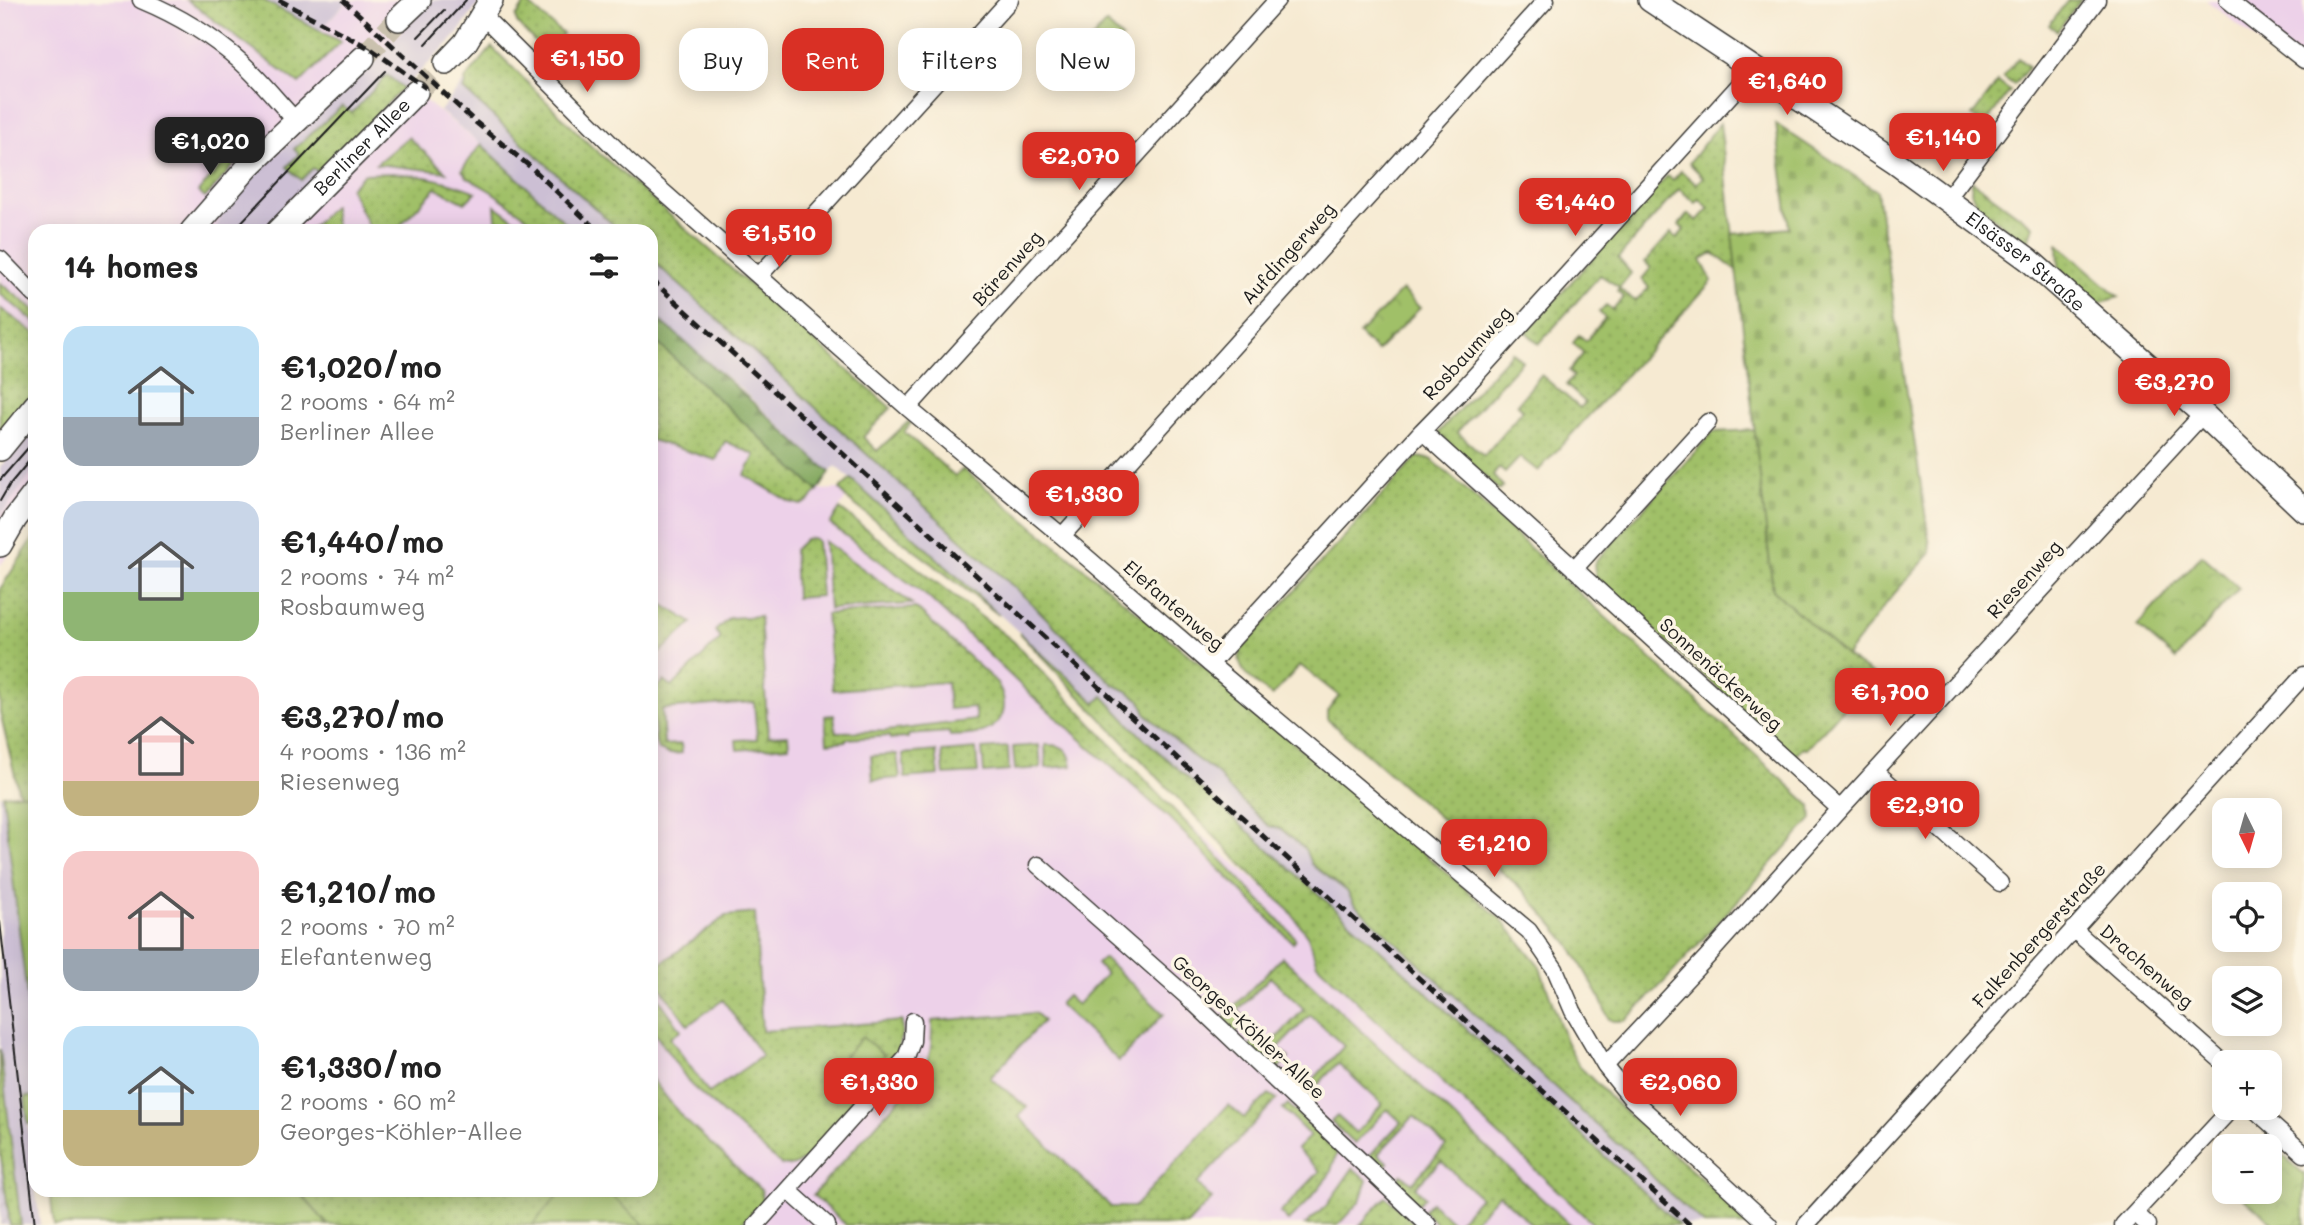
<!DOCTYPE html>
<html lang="en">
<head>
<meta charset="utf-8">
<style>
  body { margin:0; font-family:Mali,sans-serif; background:#f6f6f6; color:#222; height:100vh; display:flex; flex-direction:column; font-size:26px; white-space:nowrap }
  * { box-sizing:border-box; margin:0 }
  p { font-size:23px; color:#767676 }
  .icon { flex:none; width:38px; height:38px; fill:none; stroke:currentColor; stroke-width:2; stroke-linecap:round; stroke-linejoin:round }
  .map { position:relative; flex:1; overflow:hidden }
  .drawer { position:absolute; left:28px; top:224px; width:630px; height:973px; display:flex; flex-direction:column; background:#fff; border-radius:21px; box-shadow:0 4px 18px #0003 }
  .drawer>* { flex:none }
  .top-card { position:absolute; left:679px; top:28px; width:665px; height:63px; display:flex; gap:14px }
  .needle { width:46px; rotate:175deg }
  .tools { position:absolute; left:2212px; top:798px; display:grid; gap:14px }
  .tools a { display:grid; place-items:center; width:70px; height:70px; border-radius:14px; background:#fff; box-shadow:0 4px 18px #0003; font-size:35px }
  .price { position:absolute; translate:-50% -60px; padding:0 16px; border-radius:14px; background:#d93025; color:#fff; font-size:23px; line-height:46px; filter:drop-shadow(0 2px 4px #0008) }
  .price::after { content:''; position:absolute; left:50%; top:42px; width:21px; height:16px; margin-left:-10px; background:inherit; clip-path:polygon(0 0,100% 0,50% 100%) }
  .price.on { background:#222; color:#fff }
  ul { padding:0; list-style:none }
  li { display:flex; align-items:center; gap:21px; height:175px; padding:0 35px }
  li span { display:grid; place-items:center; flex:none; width:196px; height:140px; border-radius:21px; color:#555 }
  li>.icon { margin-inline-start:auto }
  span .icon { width:84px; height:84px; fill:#fffc; stroke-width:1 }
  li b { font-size:30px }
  h2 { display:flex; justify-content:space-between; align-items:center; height:84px; padding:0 35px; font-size:30px }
  .chip { padding:0 24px; border-radius:21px; background:#fff; box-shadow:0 4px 18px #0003; font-size:24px; line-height:63px }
  .chip.on { background:#d93025; color:#fff }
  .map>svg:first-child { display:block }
  .built { fill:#edd1e9 }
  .industrial { fill:url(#industrial-furrows) }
  .railway { fill:#ccbfd4 }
  .grass { fill:url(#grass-dots); stroke:#5e6e42; stroke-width:2; fill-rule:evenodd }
  .forest { fill:url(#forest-firs); stroke:#4e613c; stroke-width:2 }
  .cemetery { fill:url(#cemetery-stones); stroke:#5e6e42; stroke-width:2 }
  .park { fill:url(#park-crowns); stroke:#5e6e42; stroke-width:2 }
  .pitch { fill:#a0c068; stroke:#5e6e42; stroke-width:2 }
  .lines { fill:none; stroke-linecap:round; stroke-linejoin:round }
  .secondary-tunnel { stroke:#cac1ae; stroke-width:23; stroke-dasharray:23 11; stroke-linecap:butt }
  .street-casing { stroke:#3d3b37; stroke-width:19 }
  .secondary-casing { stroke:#3d3b37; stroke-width:26 }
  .street { stroke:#fff; stroke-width:16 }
  .secondary { stroke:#fff; stroke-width:23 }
  .tram { stroke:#1c1c1c; stroke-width:2 }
  .rail { stroke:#1c1c1c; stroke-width:5; stroke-dasharray:10 5; stroke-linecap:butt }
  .labels { text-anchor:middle; stroke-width:7; stroke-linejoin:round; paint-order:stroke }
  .street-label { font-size:19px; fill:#1c1c1c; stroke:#fcf5e5 }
</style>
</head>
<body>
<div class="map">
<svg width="2304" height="1225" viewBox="0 0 2304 1225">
  <defs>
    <pattern id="industrial-furrows" width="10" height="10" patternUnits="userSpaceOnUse" patternTransform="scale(1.75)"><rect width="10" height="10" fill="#ccbfd4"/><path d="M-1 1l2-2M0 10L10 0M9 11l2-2" fill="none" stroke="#afa4b5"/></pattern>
    <pattern id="grass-dots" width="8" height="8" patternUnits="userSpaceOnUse" patternTransform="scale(1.75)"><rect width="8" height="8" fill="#a0c068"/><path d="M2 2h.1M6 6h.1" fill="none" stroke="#89a45a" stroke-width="1.8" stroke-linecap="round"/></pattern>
    <pattern id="forest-firs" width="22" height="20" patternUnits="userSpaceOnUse" patternTransform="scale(1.75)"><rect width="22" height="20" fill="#80a65c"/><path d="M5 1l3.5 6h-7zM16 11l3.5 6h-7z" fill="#68864b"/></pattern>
    <pattern id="cemetery-stones" width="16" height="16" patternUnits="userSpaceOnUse" patternTransform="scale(1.75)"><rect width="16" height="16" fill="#a0c068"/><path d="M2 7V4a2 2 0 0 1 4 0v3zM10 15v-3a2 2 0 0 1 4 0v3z" fill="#89a45a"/></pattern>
    <pattern id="park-crowns" width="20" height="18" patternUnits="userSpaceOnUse" patternTransform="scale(1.75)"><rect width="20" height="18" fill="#a0c068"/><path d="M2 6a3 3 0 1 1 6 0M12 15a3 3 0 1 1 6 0" fill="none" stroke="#89a45a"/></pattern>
  </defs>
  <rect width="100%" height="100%" fill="#fcf5e5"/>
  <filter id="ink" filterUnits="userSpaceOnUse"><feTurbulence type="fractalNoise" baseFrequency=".0143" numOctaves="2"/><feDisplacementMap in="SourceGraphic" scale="14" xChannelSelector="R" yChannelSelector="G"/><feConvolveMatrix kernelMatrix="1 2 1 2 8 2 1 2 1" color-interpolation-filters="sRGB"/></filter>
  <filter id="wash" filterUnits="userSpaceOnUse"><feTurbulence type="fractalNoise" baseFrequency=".00686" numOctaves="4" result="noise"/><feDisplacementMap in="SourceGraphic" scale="28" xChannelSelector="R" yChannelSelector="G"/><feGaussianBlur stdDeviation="1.57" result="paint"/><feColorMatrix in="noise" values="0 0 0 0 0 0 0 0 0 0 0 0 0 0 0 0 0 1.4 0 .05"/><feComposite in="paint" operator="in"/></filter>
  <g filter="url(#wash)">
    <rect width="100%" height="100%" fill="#f6ead2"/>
    <path class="built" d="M0,0H187L299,84L341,42L321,30L349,0H432L338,98L285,146L230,203L213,231H35V310L0,283Z
      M2206,0H2304V77Z
      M406,86L481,144L574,231H263Z
      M0,294L35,322V333L0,308Z
      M651,337L818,490L840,489L846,498L830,523L928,597L1030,694L1059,712L1289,910L1308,937L1317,964L1594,1225H328L297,1190H651Z
      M35,468V517L0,566V516Z"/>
    <path class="industrial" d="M0,1149L2,1164L10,1225H0Z"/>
    <path class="railway" d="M263,0H348L321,30Z
      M432,0H481L456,36L319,172L263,231H213L230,203L245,184L338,98Z
      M465,80L466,84L463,90L620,231H574L481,144L440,111Z
      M651,259L1027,599L1114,685L1129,692L1141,701L1148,715L1194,757L1218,774L1228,788L1269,826L1281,829L1305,849L1311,864L1347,891L1354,904L1616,1143L1630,1151L1640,1159L1651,1175L1705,1225H1679L1359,930L1140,735L1104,696L1097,703L836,466L830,472L739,387L651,314Z
      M35,423V468L0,516V467Z
      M3,795L35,1063V1096L25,1098L40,1225H21L0,1049V796Z"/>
    <path class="grass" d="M187,0H263L341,42L299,84Z
      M2068,0H2081L2057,31L2049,25Z
      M526,2L563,34L551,47L543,50L517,23L516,17Z
      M492,47L591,146L891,408L863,437L877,451L908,422L911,423L904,432L955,476L963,469L1215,676L1501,919L1539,965L1566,1041L1579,1066L1624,1111L1754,1225H1705C1688,1209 1668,1193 1652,1176C1637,1160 1637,1154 1616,1143L1354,904L1347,891L1311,864L1305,849L1281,829L1269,826L1228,788L1218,774L1194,757L1147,715L1141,701L1129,692L1114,685L1027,599L651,259V231H620L463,89L466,84L465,80Z
      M2018,58L2029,67L2014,85L2003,77Z
      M387,75L403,88L319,172L313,168L301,180L287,167L299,154L294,149L342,106L352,113Z
      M1998,82L2010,91L1984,125L1972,116Z
      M1720,123L1737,271L1713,253L1701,260L1712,281L1538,471L1520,457L1505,473L1499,468L1493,476L1503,486L1499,490L1438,433L1512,352L1522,361L1457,432L1484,456L1523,410L1517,404L1541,375L1580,408L1585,402L1566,385L1574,376L1569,371L1584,353L1573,343L1579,335L1586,341L1605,318L1599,312L1606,305L1613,310L1624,297L1617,291L1619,287L1600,275L1539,344L1526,332L1667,176L1673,180L1681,171L1696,184L1703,177L1689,163ZM1679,189L1696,203L1699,199L1709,208L1697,221L1688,214L1679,225L1684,230L1677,238L1671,233L1645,262L1651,268L1642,279L1649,288L1635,301L1619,288L1631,273L1618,258Z
      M1966,123L1978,132L1963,151L1952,141Z
      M408,137L446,172L376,164Z
      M481,144L574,231H546L492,192L467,177L462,170Z
      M246,152L205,198L198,192L219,168Z
      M393,173C424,176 447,180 476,192L465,203L436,188L395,231H371L350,188L364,174Z
      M1972,181L2033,226L2029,239L2024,241L1977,205L1971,192Z
      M495,205L530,231H497Z
      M333,206L336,231H308Z
      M2058,244L2119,297L2099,303L2062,273L2059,267Z
      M0,283L35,310V322L0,294Z
      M0,308L35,333V391L0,432Z
      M651,337L818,491L809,501L801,505L790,502L745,475L755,455L725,441L716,460L651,440Z
      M1755,430L1773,590L1846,656L1873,675L1807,749L1803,747L1794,757L1596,578L1594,565L1597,560L1713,432Z
      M1417,457L1431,459L1477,499L1811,806L1812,819L1664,982L1625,1021H1613L1609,1019L1599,996L1570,945L1524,891L1327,719V711L1339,696L1300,665L1272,696C1257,683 1235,673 1240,651Z
      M851,479L999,615L846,498L840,489Z
      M840,509L1013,641L1294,936L1295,939L1293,943L1169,818L1030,694L928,597L830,524Z
      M35,536V820L27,795L20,794L18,789L0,712V589Z
      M813,538L817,541L821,596L796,598L794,550L805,539Z
      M824,541L912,604L829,609Z
      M651,597L692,623L651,661Z
      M916,608L997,683C1010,704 1005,726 979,733C970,736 959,735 950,736L949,732L908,735V738L890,739L889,736L846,739V741L827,743L825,716L834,715L836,732L886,731L976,720L974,707L949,709L947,682L833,690L826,614Z
      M760,616L768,736L788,735L789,746L737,750L736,740L757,739L754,702L662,709L664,745L681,744L682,753L669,754L659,750L656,744L651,694L664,681L672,687L721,638L715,631L729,618Z
      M1019,633L1096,703L1103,696L1140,735L1359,930L1679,1225H1594L1317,964L1308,937L1289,910L1244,867Z
      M1039,745L1041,768L1015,770L1013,747Z
      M1045,745C1062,744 1070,749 1072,766L1046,768Z
      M1008,747L1009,771L984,773L982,749Z
      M976,749L978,773L944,775L942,752Z
      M936,751L939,775L905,778L903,754Z
      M897,754L900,778L873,780L871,756Z
      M755,913L762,1031L902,1021C903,1040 898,1052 888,1068L807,1157C798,1165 793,1167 781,1165L691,1085L651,1028V988L681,1030L670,1038L709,1093L762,1056L723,1000L688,1025L651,974V971L726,916Z
      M1282,957L1570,1225H1532L1499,1194L1470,1225H1438L1423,1211L1431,1202L1455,1225L1480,1197L1441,1161L1415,1187L1425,1197L1418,1204L1394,1182L1402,1174L1412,1183L1446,1146L1414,1116L1378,1154L1388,1163L1381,1169L1369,1156L1401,1122L1387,1109L1355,1144L1331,1122L1337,1116L1356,1133L1382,1104L1338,1063L1312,1091L1316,1096L1310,1102L1292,1084L1301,1073L1311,1082L1344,1046L1310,1015L1278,1048L1289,1058L1275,1072L1249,1046L1261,1035L1271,1044L1304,1009L1270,977L1238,1010L1248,1021L1235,1034L1221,1020Z
      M1035,1013L1043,1021L990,1078L1027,1107L1019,1117L1111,1207H1134L1228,1105L1244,1118L1269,1094L1277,1099L1197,1184L1212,1199L1187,1225H846L813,1195L918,1078C932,1057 932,1046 932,1021Z
      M0,1049L21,1225H10L0,1149Z
      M651,1078L683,1118L762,1191V1202L740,1225H328L297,1190H651Z
      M1288,1104L1337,1152L1330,1174L1307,1202L1288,1221L1280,1213L1320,1171L1297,1149L1310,1136L1283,1109Z
      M1353,1168L1367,1180L1360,1201L1338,1225H1305L1326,1206Z
      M1386,1197L1416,1225H1360Z"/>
    <path class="forest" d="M651,314C674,330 692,349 713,367C753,401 790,438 830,472L818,491L651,337Z"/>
    <path class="cemetery" d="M1776,124L1877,191L1931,553L1892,596L1846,656L1773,590L1732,234L1789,228Z"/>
    <path class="park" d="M1106,23L1122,38L1082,79L1067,66Z
      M1402,290L1420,308L1377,351L1359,334Z
      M2202,555L2239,588L2176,659L2137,626Z
      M1104,958L1164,1014L1119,1061L1059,1004L1067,996L1077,1005L1106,974L1097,964Z
      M2269,1143L2304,1174V1225H2275L2237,1192H2270V1146H2266Z"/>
    <path class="pitch" d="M20,794H27L35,820V1063L3,795Z
      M862,1037L884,1055L864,1077L842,1059Z
      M35,1096V1123L28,1124L25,1097Z
      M50,1190H297L328,1225H54Z
      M563,1190H605L645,1225H532Z"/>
  </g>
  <g filter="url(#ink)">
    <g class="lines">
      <path class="secondary-tunnel" d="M363,58L399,19
        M416,92L446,63"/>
      <defs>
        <path id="street" d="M141,0C177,15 211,35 241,62C261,80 278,102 296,121
          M2228,0L2304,60
          M483,16L626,159L908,408L1062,536L1210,664L1529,931L1555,969L1573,1011L1605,1066L1630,1097L1769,1225
          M1947,199L2097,0
          M0,259L35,295
          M759,276L1010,0
          M908,408L1277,0
          M1422,431L1840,809
          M1062,536L1546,0
          M1574,569L1708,422
          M1210,664L1422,431L1463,389L1754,69
          M1875,771L2000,883
          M1038,865L1192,1001L1428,1225
          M2073,929L2224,1063
          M1605,1066L1707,957L1840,809L2203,414
          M2253,1108L2304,1154
          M788,1190L827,1225
          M2135,1213L2148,1225
          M756,1225L906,1058L912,1041L913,1021
          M1806,1225L2304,675
          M2123,1225L2232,1108"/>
        <g id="secondary">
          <path id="s1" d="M1650,0L1896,163L2028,259L2203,414L2304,510"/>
          <path d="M399,19L419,0"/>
          <path d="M446,63L465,43L491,0"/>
          <path d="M192,231L249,166L363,58"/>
          <path id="s2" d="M278,231L416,92"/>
          <path d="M0,449L35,406"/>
          <path d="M0,545L15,519L35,493"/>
        </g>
      </defs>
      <use href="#street" class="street-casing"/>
      <use href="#secondary" class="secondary-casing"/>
      <use href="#street" class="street"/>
      <use href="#secondary" class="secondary"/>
      <path class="tram" d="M418,37L444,10
        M426,44L466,0
        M233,231L385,71
        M0,480L35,440
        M0,501L10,484L35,454
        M0,922L35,1225"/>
      <path class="rail" d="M279,0L371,49L426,88
        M343,0L473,120L533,169L598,231
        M651,279L1690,1225"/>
    </g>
  </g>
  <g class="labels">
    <g class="street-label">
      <text dy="7" stroke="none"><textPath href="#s2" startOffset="119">Berliner Allee</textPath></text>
      <text transform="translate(1288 253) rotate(-48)" y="7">Aufdingerweg</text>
      <text dy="7" stroke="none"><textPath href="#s1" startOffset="458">Elsässer Straße</textPath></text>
      <text transform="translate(1007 268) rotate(-48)" y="7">Bärenweg</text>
      <text transform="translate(1467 353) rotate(-47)" y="7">Rosbaumweg</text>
      <text transform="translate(2024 579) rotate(-47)" y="7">Riesenweg</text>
      <text transform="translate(1174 605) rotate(41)" y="7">Elefantenweg</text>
      <text transform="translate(1721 674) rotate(42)" y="7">Sonnenäckerweg</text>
      <text transform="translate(2039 935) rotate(-48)" y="7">Falkenbergerstraße</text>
      <text transform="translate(2147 966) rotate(41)" y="7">Drachenweg</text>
      <text transform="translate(1249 1027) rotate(43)" y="7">Georges-Köhler-Allee</text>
    </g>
  </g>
</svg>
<div class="tools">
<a><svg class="needle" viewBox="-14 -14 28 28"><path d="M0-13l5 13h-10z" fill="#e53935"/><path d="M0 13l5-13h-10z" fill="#767676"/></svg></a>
<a><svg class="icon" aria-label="locate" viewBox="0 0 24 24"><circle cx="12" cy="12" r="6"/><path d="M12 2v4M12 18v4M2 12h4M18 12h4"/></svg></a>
<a><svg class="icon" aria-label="layers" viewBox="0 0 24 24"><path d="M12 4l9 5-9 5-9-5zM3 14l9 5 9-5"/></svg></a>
<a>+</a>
<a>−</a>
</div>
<b class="price" style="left:587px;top:94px">€1,150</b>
<b class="price" style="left:1787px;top:117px">€1,640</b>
<b class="price" style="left:1943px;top:173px">€1,140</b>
<b class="price on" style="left:210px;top:177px">€1,020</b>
<b class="price" style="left:1079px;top:192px">€2,070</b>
<b class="price" style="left:1575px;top:238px">€1,440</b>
<b class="price" style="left:779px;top:269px">€1,510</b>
<b class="price" style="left:2174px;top:418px">€3,270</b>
<b class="price" style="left:1084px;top:530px">€1,330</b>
<b class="price" style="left:1890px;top:728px">€1,700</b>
<b class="price" style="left:1925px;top:841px">€2,910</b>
<b class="price" style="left:1494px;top:879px">€1,210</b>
<b class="price" style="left:879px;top:1118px">€1,330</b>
<b class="price" style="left:1680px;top:1118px">€2,060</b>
<div class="top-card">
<a class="chip">Buy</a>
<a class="chip on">Rent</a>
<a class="chip">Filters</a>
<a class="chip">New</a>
</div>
<section class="drawer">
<h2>14 homes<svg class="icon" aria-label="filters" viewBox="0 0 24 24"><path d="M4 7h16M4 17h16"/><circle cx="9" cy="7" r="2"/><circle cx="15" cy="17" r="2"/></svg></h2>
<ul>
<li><span style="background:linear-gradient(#bfe0f5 65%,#9aa5b1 0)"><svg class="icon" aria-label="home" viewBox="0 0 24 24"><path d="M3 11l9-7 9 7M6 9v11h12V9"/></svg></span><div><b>€1,020/mo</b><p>2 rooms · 64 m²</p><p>Berliner Allee</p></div></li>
<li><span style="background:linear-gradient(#c9d6e8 65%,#8fb573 0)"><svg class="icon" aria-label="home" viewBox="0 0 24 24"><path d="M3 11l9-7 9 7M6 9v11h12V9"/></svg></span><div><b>€1,440/mo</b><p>2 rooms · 74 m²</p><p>Rosbaumweg</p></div></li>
<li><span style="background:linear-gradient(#f6c9c9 75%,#c2b280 0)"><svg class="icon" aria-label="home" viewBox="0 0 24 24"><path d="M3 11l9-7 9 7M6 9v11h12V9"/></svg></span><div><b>€3,270/mo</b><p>4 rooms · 136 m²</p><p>Riesenweg</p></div></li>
<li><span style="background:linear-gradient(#f6c9c9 70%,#9aa5b1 0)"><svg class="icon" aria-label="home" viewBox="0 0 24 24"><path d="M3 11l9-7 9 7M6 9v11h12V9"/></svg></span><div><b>€1,210/mo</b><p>2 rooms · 70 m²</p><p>Elefantenweg</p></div></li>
<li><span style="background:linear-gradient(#bfe0f5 60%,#c2b280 0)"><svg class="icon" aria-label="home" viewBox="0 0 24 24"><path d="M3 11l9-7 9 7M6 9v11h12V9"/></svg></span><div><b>€1,330/mo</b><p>2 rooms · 60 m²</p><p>Georges-Köhler-Allee</p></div></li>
</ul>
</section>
</div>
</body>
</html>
